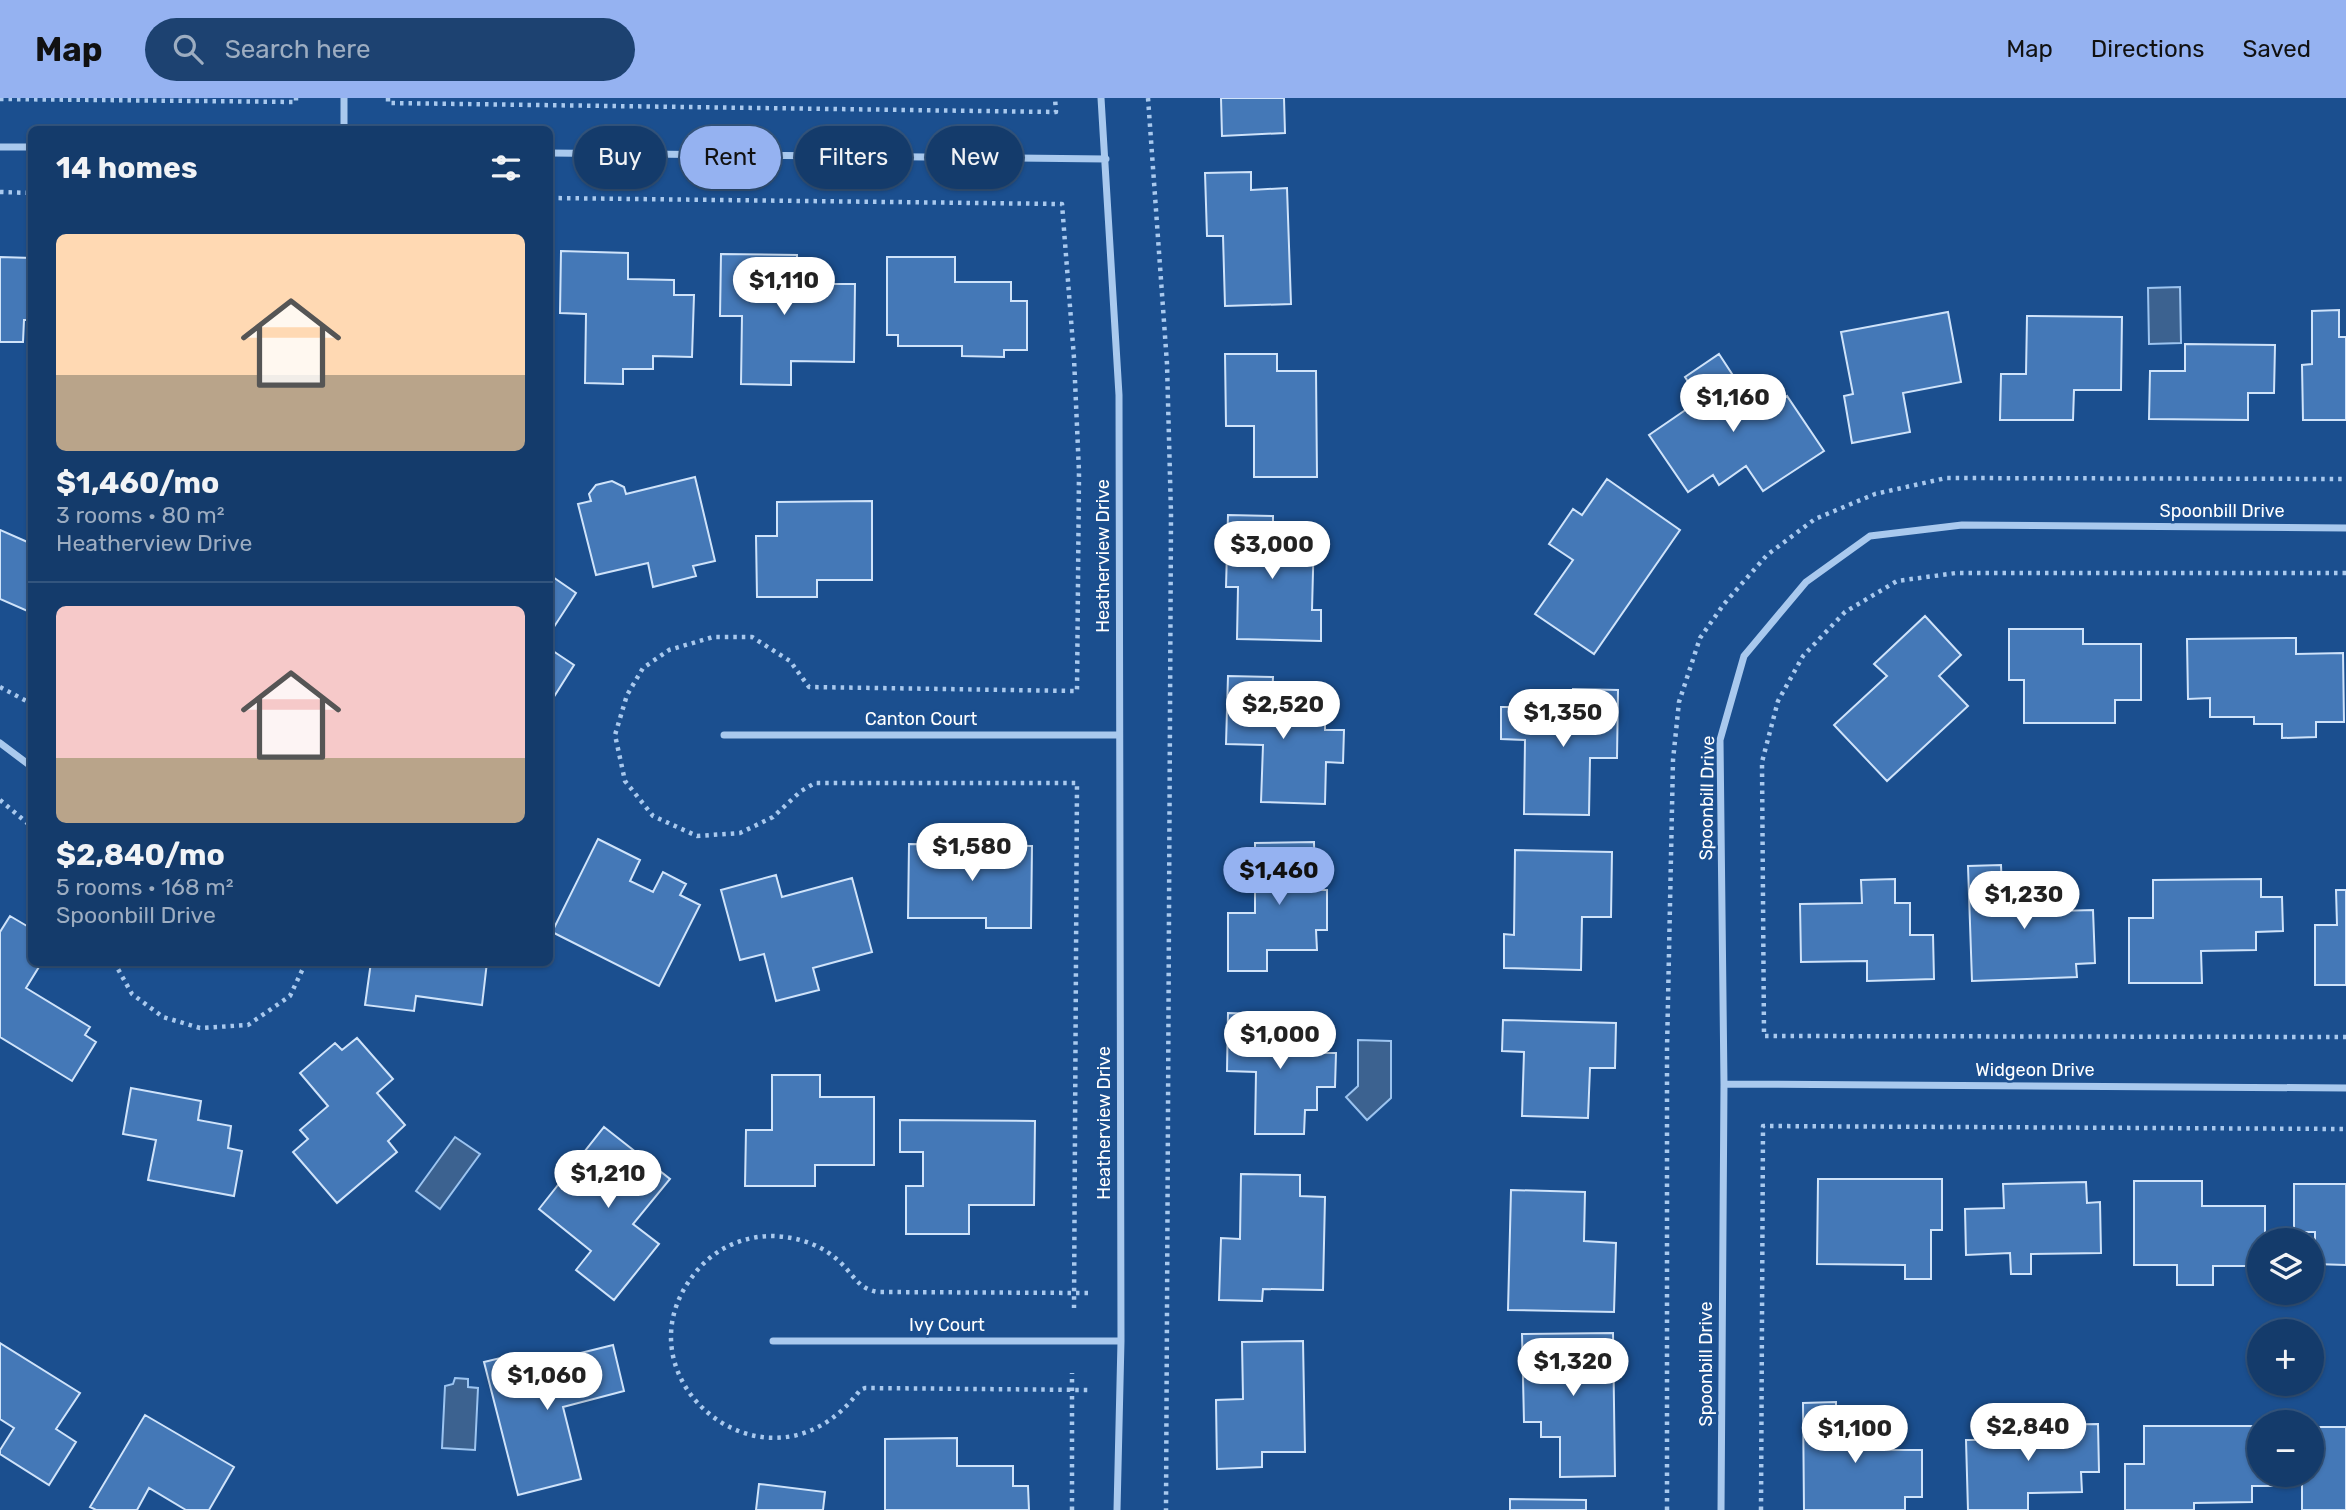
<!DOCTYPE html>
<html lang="en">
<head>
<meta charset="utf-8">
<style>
  body { margin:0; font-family:Rubik,sans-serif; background:#1d4271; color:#f1f3f6; height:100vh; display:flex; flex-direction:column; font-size:26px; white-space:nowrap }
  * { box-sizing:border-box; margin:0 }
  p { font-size:23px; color:#9dadc1 }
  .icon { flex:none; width:38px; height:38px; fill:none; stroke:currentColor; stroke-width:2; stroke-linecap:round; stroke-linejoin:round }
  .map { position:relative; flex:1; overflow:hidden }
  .side { position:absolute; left:28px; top:28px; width:525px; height:840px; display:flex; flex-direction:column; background:#143b6b; border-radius:10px; box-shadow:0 2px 5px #0004,0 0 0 2px #33557e }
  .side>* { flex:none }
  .top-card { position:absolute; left:574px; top:28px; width:665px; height:63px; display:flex; gap:14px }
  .controls { position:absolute; left:2247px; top:1130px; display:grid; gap:14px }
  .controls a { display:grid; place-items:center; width:77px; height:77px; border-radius:50%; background:#143b6b; box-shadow:0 2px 5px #0004,0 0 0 2px #33557e; font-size:35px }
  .price { position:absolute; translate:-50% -60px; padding:0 16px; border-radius:24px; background:#fff; color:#222; font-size:23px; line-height:46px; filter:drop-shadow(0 2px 4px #0008) }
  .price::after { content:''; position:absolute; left:50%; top:42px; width:21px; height:16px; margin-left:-10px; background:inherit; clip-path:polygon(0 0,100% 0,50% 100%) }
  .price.current { background:#95b2f1; color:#111 }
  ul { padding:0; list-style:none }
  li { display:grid; align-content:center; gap:14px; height:371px; padding:0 28px }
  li+li { border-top:2px solid #33557e }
  li span { display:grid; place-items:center; height:217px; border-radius:10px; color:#555 }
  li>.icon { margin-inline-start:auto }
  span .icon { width:126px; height:126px; fill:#fffc; stroke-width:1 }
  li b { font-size:30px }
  h2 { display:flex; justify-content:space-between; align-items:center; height:84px; padding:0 28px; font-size:30px }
  .chip { padding:0 24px; border-radius:32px; background:#143b6b; box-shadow:0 2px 5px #0004,0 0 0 2px #33557e; font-size:24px; line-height:63px }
  .chip.current { background:#95b2f1; color:#111 }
  header { display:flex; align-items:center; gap:42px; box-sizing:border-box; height:98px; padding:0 35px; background:#95b2f1; color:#111 }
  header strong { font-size:33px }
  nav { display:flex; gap:38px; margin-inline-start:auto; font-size:24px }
  .search { width:490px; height:63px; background:#1d4271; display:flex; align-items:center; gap:18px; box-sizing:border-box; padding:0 24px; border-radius:38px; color:#9dadc1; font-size:26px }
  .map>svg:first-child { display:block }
  .water { fill:#3c6290; stroke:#9cc4f0; stroke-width:2 }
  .building { fill:#4478b7; stroke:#cfe3fa; stroke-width:2 }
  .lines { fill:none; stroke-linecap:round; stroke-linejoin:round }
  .path { stroke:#a9c9ee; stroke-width:4.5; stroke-dasharray:3.5 5; stroke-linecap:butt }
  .minor { stroke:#a9c9ee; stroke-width:7 }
  .labels { text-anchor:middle; stroke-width:5; stroke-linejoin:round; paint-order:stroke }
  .street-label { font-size:18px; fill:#fff; stroke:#1b4f8f }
</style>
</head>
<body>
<header>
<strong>Map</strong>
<div class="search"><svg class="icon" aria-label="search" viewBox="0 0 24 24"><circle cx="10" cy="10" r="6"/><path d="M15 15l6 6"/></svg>Search here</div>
<nav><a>Map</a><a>Directions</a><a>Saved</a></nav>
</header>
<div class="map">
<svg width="2346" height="1412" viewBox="0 0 2346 1412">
  <rect width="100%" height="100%" fill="#1b4f8f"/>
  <path class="water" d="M2180,189L2181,245L2149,246L2148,190Z
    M1358,942L1391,943V1000L1367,1022L1346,999L1358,988Z
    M455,1039L480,1056L440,1111L416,1093Z
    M455,1280L468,1281V1289L478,1290L475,1352L442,1350L445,1288L453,1286Z"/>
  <path class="building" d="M1221,0H1284L1285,35L1222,38Z
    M1251,74V92L1287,90L1291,206L1225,208L1223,138H1207L1205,75Z
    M561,153L628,155V181L674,182V197H694L692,259L653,258V271H623V286L585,285L586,216L560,215Z
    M721,156L797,157L796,195H821V186H855L854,264L791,263V287L741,286L742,218H720Z
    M0,159L32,160V222H24L23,244H0Z
    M887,159H955V184H1011V203H1027V252H1004V259L962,258V248H898V237H887Z
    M2339,212V239H2346V322H2303L2302,267L2312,266V213Z
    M1948,214L1961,284L1903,295L1910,334L1852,345L1844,298L1853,296L1841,234Z
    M2027,218L2122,219L2121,292H2074L2073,322H2000L2001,276H2026Z
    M2185,246L2275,247L2274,295H2248V322L2149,321L2150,273H2185Z
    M1225,256H1277V273H1316L1317,379H1254V328H1226Z
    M1719,256L1759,317L1787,298L1824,353L1763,393L1746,368L1719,387L1713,377L1688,394L1649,337L1700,302L1685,279Z
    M695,379L715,463L693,468L696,478L653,489L648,465L596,477L578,406L591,403L589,396L596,387L612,383L624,389L626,396Z
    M1607,381L1680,432L1594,556L1535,516L1573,462L1549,446L1573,411L1582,417Z
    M872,403V482H817V499H757L756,438H777V404Z
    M1228,417L1273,418V434L1314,435L1312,512H1321V543L1237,541L1238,489H1226Z
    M0,432L32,446V515L0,501Z
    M550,477L576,495L550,535Z
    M1925,518L1961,557L1939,578L1968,608L1887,683L1834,627L1887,578L1874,566Z
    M2009,531H2083V546H2141V602H2115V625H2024V582H2009Z
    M2296,540V556L2343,555L2344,624H2316V639L2282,640V626H2254V619H2210V600L2188,601L2187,541Z
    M550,551L574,567L550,605Z
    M1228,578L1273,579L1272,606L1325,607V632H1344L1343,665L1326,664L1325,706L1261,704L1263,647L1226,646Z
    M1573,591L1618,592L1617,660H1590L1589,717L1524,716L1525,642L1501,641V609H1573Z
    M598,741L640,762L630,783L653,794L663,774L686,786L680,797L700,807L659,888L552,834Z
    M1314,744L1315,792H1327V832H1316L1317,852H1267V873H1228V815H1255V745Z
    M909,746L1032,748L1031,830H986V820H908Z
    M1515,752L1612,754L1611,819H1582L1581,872L1504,870V836L1514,837Z
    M2001,767L2002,791L2059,788V813L2093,812L2095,865L2076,866L2077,879L1972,883L1968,768Z
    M776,777L782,799L852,780L872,854L813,870L819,892L776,903L764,856L740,862L721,792Z
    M1895,781V805H1910V837H1933L1934,881L1867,883V863L1801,864L1800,806L1862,805L1861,782Z
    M2261,781V799H2282L2283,833L2256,834V852L2201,853L2202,885H2129V820H2153V782Z
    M2336,792H2346V887H2315V827H2337Z
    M10,818L32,831V864H42L26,890L90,929L85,937L96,944L72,983L0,939V834Z
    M371,864H487L482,907L416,898L414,913L365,907Z
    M1228,915L1260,916V931L1322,932L1321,955H1336L1335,989H1317V1012H1305L1304,1036H1255L1256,974L1227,973Z
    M1503,922L1616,925L1615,970H1590L1588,1020L1522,1018L1524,954L1502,953Z
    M357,940L393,981L377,995L405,1027L388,1043L397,1054L337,1105L293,1054L308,1041L300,1032L328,1008L300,975L335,945L342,952Z
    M772,977H820V999H874V1067H815V1088H745L746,1032H772Z
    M131,990L201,1003L198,1022L231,1028L228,1050L242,1053L234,1098L148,1082L156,1042L123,1036Z
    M900,1022L1035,1023L1034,1107H969V1136H906V1088H923V1054H900Z
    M604,1029L670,1081L633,1126L659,1146L614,1202L576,1172L591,1153L539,1111Z
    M1241,1076L1300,1077V1098L1325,1099L1323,1192L1263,1191L1262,1203L1219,1202L1221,1140L1240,1141Z
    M1818,1081H1942V1132H1931V1181H1905V1167L1817,1166Z
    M2134,1083H2202V1108H2265V1143H2259V1168H2213V1187H2177V1167H2134Z
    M2086,1084L2087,1105L2100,1104L2101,1155L2031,1156V1176H2011L2010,1155L1966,1157L1965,1111L2004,1110L2003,1086Z
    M2294,1086H2346V1167L2315,1166V1134H2294Z
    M1511,1092L1585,1094L1584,1143L1616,1145L1614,1214L1508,1212Z
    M1613,1235L1615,1378L1560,1379V1339H1541V1324H1524L1522,1236Z
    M1303,1243L1305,1354H1262V1369L1217,1371L1216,1302L1243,1301L1242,1244Z
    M0,1245L80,1295L56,1331L76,1344L49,1387L0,1356V1352L14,1330L0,1321Z
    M613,1247L624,1293L563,1309L581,1381L518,1397L484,1264L513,1257L516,1271Z
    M1836,1304V1328H1886L1887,1352H1922V1399H1905V1412H1804L1803,1305Z
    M145,1317L234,1369L209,1412H186L149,1390L137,1412H96L90,1409Z
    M2098,1326L2099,1374H2081L2082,1394L2028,1395V1412H1968L1966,1342H1981L1980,1328Z
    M2144,1328H2259V1377H2273V1388H2252V1404L2194,1405V1412H2125V1366H2144Z
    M2313,1329H2346V1412H2302V1377H2312Z
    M957,1340V1368H1013V1388H1028L1029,1412H885V1341Z
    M759,1386L825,1394L823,1412H756Z
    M1510,1401L1586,1402V1412H1510Z"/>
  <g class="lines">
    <path class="path" d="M388,0V5L1056,14L1055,0
      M1148,0L1167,266L1171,416L1166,1412
      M0,1L296,4V0
      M0,94L32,95
      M550,100L1062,106L1074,260L1079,374L1077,593L809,589L790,563L752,539H713L669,552L643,570L627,597L615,637L625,683L653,718L697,738L740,735L773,719L801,693L815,685H1077L1074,1210
      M2346,475H1956L1897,483L1845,514L1803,558L1778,603L1762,664L1764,938L2346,939
      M0,589L32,606
      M0,702L32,729
      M114,864L132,896L163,919L200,930L248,927L290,898L306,864
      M1088,1195L878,1194C859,1191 854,1178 842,1166C822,1146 796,1138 769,1138C740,1139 713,1152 695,1175C610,1281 771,1412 860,1292L865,1290L1088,1292
      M1072,1412V1275
      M1667,1412V951L1673,662L1679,604L1700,540L1724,506L1767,457L1815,421L1875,396L1946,380L2346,381
      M1761,1412L1763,1028L2346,1031"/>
    <path class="minor" d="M344,0V32
      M1101,0L1119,297L1121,1243L1117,1412
      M0,49H32
      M550,55L1106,61
      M724,637H1118
      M0,645L32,669
      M1724,986L2346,990
      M773,1243H1121
      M1721,1412L1724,986L1720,642L1744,558L1806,484L1870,438L1962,427L2346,430"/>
  </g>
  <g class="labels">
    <g class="street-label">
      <text x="2222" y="419">Spoonbill Drive</text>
      <text transform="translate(1103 458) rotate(-90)" y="6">Heatherview Drive</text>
      <text x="921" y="627">Canton Court</text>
      <text transform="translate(1707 700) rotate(-89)" y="6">Spoonbill Drive</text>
      <text x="2035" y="978">Widgeon Drive</text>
      <text transform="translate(1104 1025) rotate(-90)" y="6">Heatherview Drive</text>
      <text x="947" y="1233">Ivy Court</text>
      <text transform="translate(1706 1266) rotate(-90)" y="6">Spoonbill Drive</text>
    </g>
  </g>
</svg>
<div class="controls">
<a><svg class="icon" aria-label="layers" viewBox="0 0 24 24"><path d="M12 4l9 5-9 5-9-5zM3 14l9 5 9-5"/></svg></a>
<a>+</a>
<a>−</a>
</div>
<b class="price" style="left:784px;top:219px">$1,110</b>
<b class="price" style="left:1733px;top:336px">$1,160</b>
<b class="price" style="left:1272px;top:483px">$3,000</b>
<b class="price" style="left:1283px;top:643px">$2,520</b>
<b class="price" style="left:1563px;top:651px">$1,350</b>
<b class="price" style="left:972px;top:785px">$1,580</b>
<b class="price current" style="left:1279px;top:809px">$1,460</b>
<b class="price" style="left:2024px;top:833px">$1,230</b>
<b class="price" style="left:1280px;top:973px">$1,000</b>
<b class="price" style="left:608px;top:1112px">$1,210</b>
<b class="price" style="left:1573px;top:1300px">$1,320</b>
<b class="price" style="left:547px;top:1314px">$1,060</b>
<b class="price" style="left:2028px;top:1365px">$2,840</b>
<b class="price" style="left:1855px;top:1367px">$1,100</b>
<div class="top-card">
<a class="chip">Buy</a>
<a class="chip current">Rent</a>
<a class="chip">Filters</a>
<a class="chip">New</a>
</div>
<section class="side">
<h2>14 homes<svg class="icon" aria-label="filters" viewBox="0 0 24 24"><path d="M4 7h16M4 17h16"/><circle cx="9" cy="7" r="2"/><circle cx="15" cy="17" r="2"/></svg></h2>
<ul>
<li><span style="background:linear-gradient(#ffd9b3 65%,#b9a48a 0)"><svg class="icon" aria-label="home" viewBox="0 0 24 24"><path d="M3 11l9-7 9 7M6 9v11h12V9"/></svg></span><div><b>$1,460/mo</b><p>3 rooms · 80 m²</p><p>Heatherview Drive</p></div></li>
<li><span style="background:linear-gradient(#f6c9c9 70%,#b9a48a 0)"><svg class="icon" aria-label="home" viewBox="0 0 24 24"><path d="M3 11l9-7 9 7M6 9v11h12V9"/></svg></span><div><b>$2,840/mo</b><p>5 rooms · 168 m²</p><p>Spoonbill Drive</p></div></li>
</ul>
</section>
</div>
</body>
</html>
